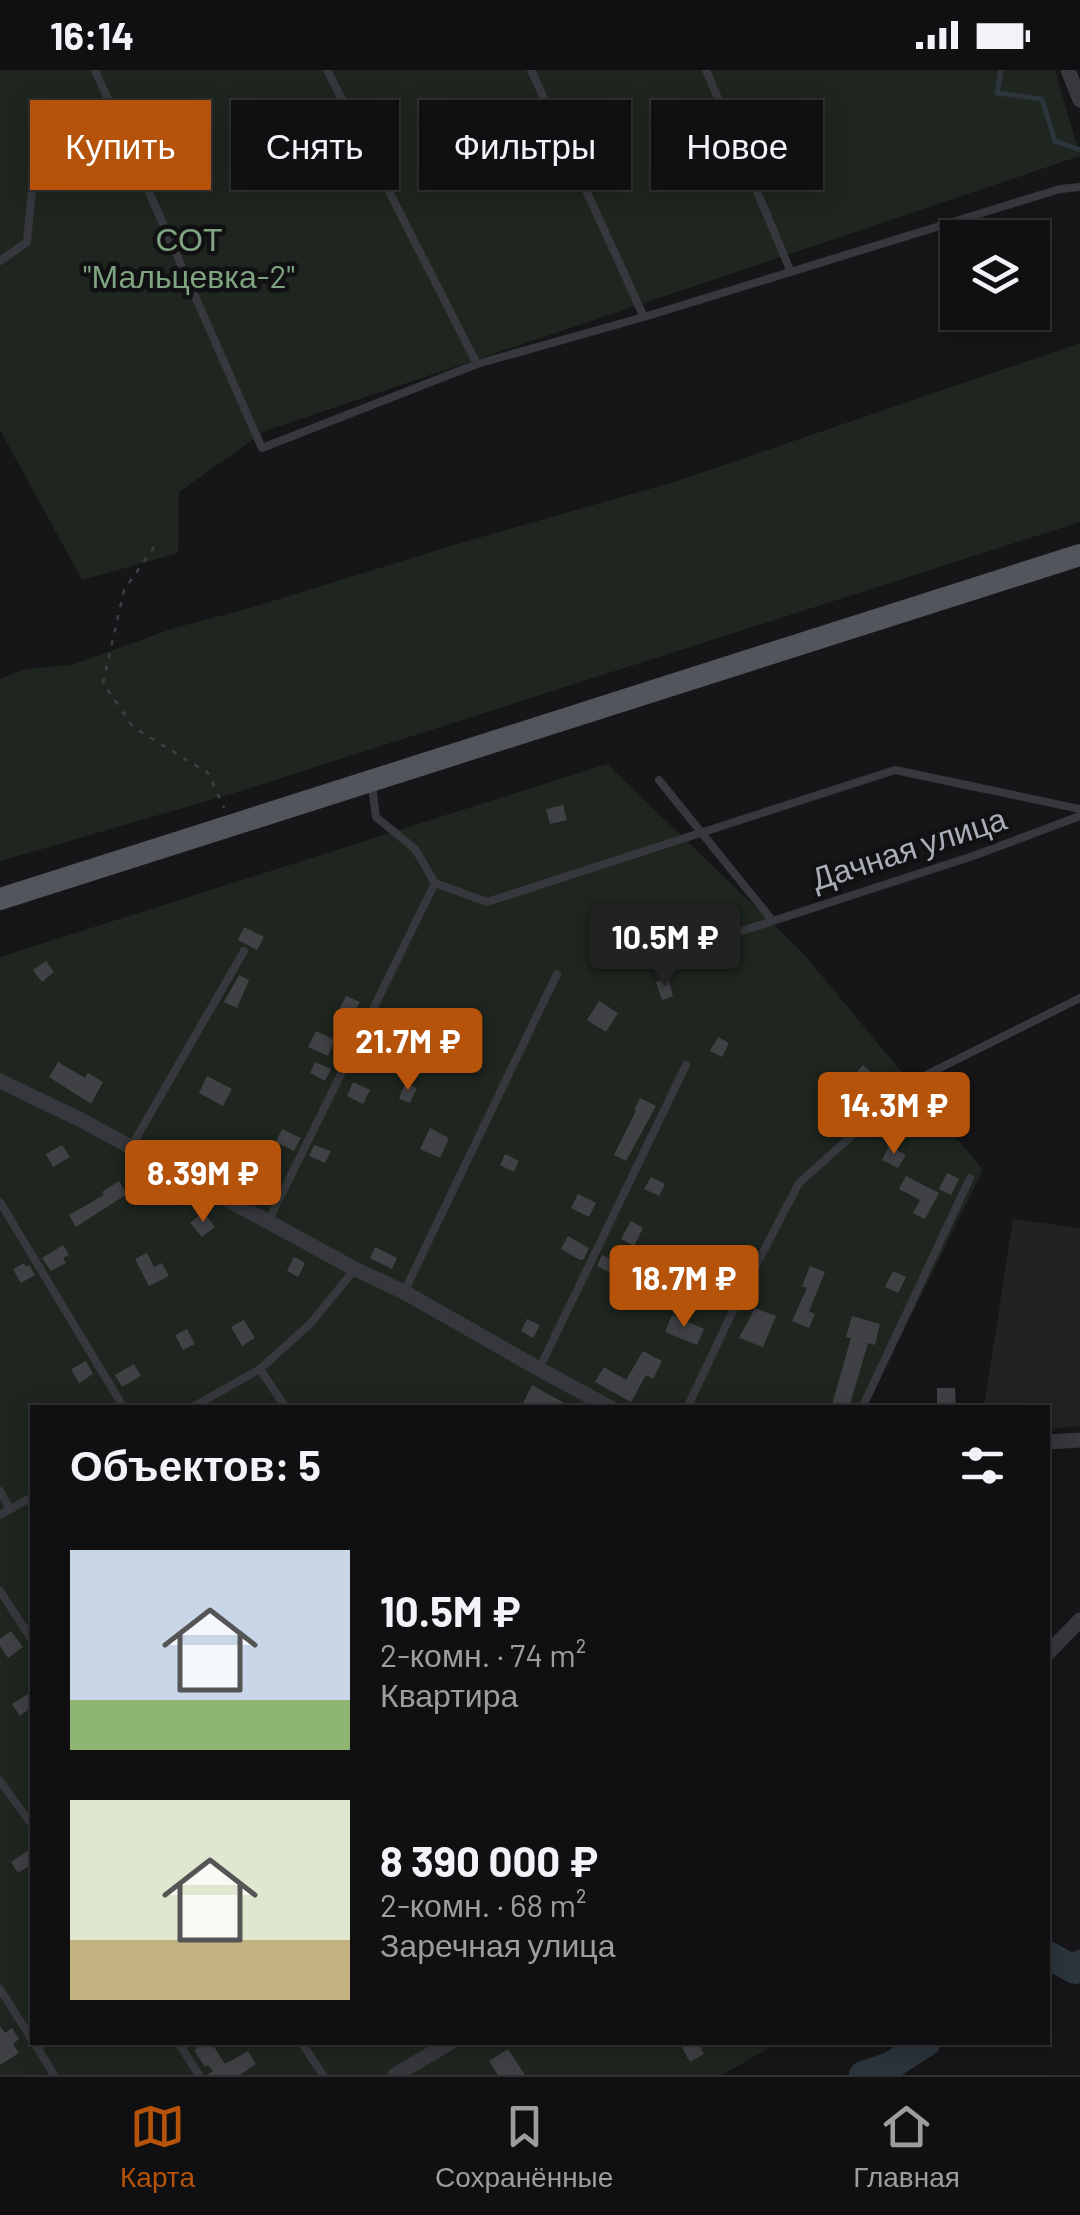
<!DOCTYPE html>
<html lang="ru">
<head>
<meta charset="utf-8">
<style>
  body { margin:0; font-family:Barlow,sans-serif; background:#1e1e20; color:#f1f3f6; height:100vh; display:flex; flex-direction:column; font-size:38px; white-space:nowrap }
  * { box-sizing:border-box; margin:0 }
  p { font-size:32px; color:#9c9d9f }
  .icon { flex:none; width:55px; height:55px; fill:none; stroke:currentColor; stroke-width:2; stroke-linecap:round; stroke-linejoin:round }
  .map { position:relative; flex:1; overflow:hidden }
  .details { position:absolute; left:30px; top:1335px; width:1020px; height:640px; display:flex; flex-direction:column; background:#101012; border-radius:0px; box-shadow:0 5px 25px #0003,0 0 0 2px #303032 }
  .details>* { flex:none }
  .top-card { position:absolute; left:30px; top:30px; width:1020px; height:90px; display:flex; gap:20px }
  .tools { position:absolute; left:940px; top:150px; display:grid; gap:20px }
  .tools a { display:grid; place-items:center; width:110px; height:110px; border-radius:0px; background:#101012; box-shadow:0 5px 25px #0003,0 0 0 2px #303032; font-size:50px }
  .price { position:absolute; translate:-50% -85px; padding:0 22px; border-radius:10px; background:#b45309; color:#fff; font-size:32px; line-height:65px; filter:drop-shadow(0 2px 5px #0008) }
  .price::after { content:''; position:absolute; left:50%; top:60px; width:30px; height:22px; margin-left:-15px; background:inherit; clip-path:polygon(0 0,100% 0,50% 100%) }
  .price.on { background:#222; color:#fff }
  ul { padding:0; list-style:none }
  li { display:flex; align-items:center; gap:30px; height:250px; padding:0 40px }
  li span { display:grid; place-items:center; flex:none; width:280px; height:200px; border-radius:0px; color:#555 }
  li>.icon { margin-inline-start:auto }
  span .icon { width:120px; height:120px; fill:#fffc; stroke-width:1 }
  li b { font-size:42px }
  h2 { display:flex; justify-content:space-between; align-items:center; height:120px; padding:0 40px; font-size:42px }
  .pill { padding:0 35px; border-radius:0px; background:#101012; box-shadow:0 5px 25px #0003,0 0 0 2px #303032; font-size:35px; line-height:90px }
  .pill.on { background:#b45309; color:#fff }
  .status { display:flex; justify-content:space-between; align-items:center; height:70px; padding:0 50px; background:#101012; direction:ltr }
  .status svg { height:28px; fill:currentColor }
  .menu { display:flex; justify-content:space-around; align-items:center; height:140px; border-top:2px solid #303032; background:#101012; font-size:28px; color:#9c9d9f }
  .menu a { display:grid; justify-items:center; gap:5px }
  .menu .on { color:#b45309 }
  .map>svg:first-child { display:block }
  .built { fill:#222225 }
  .green { fill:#1e261f }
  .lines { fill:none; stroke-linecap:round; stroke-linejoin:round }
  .stream { stroke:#2c353c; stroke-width:5 }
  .river { stroke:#2c353c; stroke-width:28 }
  .building { fill:#404145 }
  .path { stroke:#3d3f44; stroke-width:2.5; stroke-dasharray:5 8; stroke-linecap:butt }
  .service { stroke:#37383d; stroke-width:8 }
  .minor { stroke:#37383d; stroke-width:15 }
  .primary { stroke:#53555c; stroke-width:22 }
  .labels { text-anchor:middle; stroke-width:9; stroke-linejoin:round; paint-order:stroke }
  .park-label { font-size:32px; fill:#7fa381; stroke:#111113 }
  .street-label { font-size:32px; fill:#a8adb8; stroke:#111113 }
</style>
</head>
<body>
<div class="status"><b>16:14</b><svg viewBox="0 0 49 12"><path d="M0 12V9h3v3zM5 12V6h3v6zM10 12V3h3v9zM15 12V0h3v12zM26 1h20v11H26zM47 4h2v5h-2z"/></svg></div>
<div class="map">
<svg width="1080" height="2005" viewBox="0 0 1080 2005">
  <rect width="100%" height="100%" fill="#161618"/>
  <path class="built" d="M1013,1149L1080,1158V1356L1048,1359V1338L984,1337Z"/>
  <path class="green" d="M0,0H1055L1080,86L265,361L179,422L178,483L82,510L0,360Z
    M1080,273V452L228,725L0,791V609L25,599L72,595L174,558L250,538L464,472L674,412Z
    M607,694L802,882L983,1100L866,1337L32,1338V1972L778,1973L722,2005H0V887Z"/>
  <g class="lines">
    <path class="stream" d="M1001,0L997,23L1042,29L1055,71L1080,80"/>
    <path class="river" d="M1048,1885L1075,1900L1080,1894
      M863,2005L890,1996L927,1972"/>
  </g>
  <path class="building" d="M563,735L567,750L550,754L546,739Z
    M244,857L264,867L257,880L238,870Z
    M46,891L54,902L42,912L33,900Z
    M239,905L249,910L237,938L224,932Z
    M668,908L673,926L662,930L656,912Z
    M346,926L360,932L352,947L339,940Z
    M599,931L618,943L606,962L587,950Z
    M418,945L438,955L430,969L410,960Z
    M316,961L335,970L328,986L308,977Z
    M718,967L729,973L722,987L710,981Z
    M58,992L85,1008L88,1003L103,1012L91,1034L49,1007Z
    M315,992L331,999L325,1011L310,1003Z
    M863,995L889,1018L865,1044L840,1020Z
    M207,1006L232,1019L223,1036L199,1023Z
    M353,1012L370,1020L363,1034L347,1026Z
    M405,1013L417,1018L410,1033L399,1029Z
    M640,1028L656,1036L626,1091L614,1085L636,1041L634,1040Z
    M430,1058L449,1068L440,1088L420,1079Z
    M282,1059L301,1068L294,1081L276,1072Z
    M62,1075L70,1087L53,1097L46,1084Z
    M314,1075L331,1081L325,1093L309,1086Z
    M889,1076L906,1085L898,1098L882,1090Z
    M505,1084L519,1091L514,1102L500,1095Z
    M947,1103L959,1109L951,1125L939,1119Z
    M906,1106L939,1123L925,1149L913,1143L920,1130L899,1119Z
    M651,1107L665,1114L659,1126L644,1119Z
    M119,1111L127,1124L76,1157L69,1145L104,1125L102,1122Z
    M256,1112L272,1120L265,1134L249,1126Z
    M578,1124L596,1133L589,1147L571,1138Z
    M203,1142L215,1157L202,1167L190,1153Z
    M631,1151L643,1158L634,1176L621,1169Z
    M568,1166L589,1178L584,1189L580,1190L561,1179Z
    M63,1175L69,1185L63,1188L66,1193L51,1201L42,1188Z
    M375,1177L397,1188L392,1199L370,1188Z
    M147,1183L154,1197L162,1193L169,1206L149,1216L135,1189Z
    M602,1185L618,1193L613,1204L597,1196Z
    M294,1187L305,1193L298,1207L287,1201Z
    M24,1193L26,1197L29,1195L35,1205L21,1213L13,1199Z
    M810,1196L825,1202L809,1241L815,1244L809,1258L792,1251L807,1218L802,1216Z
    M893,1201L906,1207L898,1223L885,1217Z
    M717,1211L730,1216L724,1230L711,1225Z
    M755,1238L776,1246L763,1277L739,1268Z
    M672,1245L704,1259L697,1275L665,1262Z
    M852,1246L880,1254L875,1275L868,1273L849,1338H831L851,1268L846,1267Z
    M527,1249L540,1255L533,1268L521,1261Z
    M244,1250L255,1268L242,1276L231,1257Z
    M187,1259L195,1274L183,1280L175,1265Z
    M643,1281L662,1291L653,1309L646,1305L631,1332L595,1312L604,1297L626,1310Z
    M86,1291L93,1304L79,1313L71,1299Z
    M134,1294L141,1306L122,1317L115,1305Z
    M532,1315L546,1323L574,1338H531L523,1333Z
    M937,1318H955L956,1338H937Z
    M11,1561L23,1577L8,1588L0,1576V1569Z
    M28,1624L32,1630V1637L20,1646L12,1634Z
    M32,1778V1794L18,1803L11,1792Z
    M0,1956L5,1963L12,1958L19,1969L13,1974L19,1983L0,1995Z
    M207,1972H211L225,1994L248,1981L256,1994L240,2005H207L213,2001L208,1995L205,1997L194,1980Z
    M679,1972H698L704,1984L690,1992Z
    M508,1979L525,2005H498L489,1991Z"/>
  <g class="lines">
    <path class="path" d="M154,477L124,520L103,613L133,657L208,703L224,738"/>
    <path class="service" d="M95,0L262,378L477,294L644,247L1060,119L1080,117
      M327,0L477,294
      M531,0L644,247
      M706,0L791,202
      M0,191L27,172L34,99L118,48
      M659,710L772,850
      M372,715L376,747L415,779L435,813L487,832L895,700L1080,739
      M640,894L973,786L1080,746
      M131,1077L244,881
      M0,1132L124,1338
      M269,1150L435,813
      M404,1222L557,904
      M260,1299L286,1338
      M539,1299L686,995
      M191,1338L260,1299L310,1254L355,1199
      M687,1338L738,1230L799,1113L912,1012L1080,928
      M862,1338L970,1108
      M0,1421L10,1439
      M0,1445L32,1427
      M0,1521L32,1570
      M0,1711L32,1755
      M0,1919L32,1970
      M34,1972L54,2005
      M178,1972L199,2005
      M301,1972L323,2005"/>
    <path class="minor" d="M1068,0L1080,30
      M0,1011L81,1050L355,1199L404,1222L539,1299L611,1338
      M1048,1372L1080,1370
      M1048,1583L1080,1550
      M395,2005L451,1972"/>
    <path class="primary" d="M0,829L1080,485"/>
  </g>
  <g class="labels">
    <g class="park-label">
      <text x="189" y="181">СОТ<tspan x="189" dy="37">"Мальцевка-2"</tspan></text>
    </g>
    <g class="street-label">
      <text transform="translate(909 779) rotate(-18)" y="11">Дачная улица</text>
    </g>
  </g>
</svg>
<div class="tools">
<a><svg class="icon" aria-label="layers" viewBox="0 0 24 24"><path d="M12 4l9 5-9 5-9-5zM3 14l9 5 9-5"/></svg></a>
</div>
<b class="price on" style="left:665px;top:919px">10.5M ₽</b>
<b class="price" style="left:408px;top:1023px">21.7M ₽</b>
<b class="price" style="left:894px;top:1087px">14.3M ₽</b>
<b class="price" style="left:203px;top:1155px">8.39M ₽</b>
<b class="price" style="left:684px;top:1260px">18.7M ₽</b>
<div class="top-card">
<a class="pill on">Купить</a>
<a class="pill">Снять</a>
<a class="pill">Фильтры</a>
<a class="pill">Новое</a>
</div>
<section class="details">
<h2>Объектов: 5<svg class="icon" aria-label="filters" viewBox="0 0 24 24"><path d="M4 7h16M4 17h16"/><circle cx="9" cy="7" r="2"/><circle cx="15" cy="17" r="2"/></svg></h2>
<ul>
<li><span style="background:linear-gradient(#c9d6e8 75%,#8fb573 0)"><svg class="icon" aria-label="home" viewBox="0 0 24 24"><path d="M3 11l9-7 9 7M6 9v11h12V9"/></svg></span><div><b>10.5M ₽</b><p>2-комн. · 74 m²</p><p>Квартира</p></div></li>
<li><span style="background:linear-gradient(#dfe7d0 70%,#c2b280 0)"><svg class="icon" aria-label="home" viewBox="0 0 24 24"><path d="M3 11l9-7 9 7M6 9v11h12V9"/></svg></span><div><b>8 390 000 ₽</b><p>2-комн. · 68 m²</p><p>Заречная улица</p></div></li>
</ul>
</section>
</div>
<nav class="menu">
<a class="on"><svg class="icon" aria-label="map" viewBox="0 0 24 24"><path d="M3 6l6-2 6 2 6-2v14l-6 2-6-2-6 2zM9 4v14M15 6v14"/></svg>Карта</a>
<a><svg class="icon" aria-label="saved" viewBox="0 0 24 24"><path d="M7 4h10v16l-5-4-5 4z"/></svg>Сохранённые</a>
<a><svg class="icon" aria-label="home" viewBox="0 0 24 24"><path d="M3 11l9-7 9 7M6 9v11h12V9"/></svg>Главная</a>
</nav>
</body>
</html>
